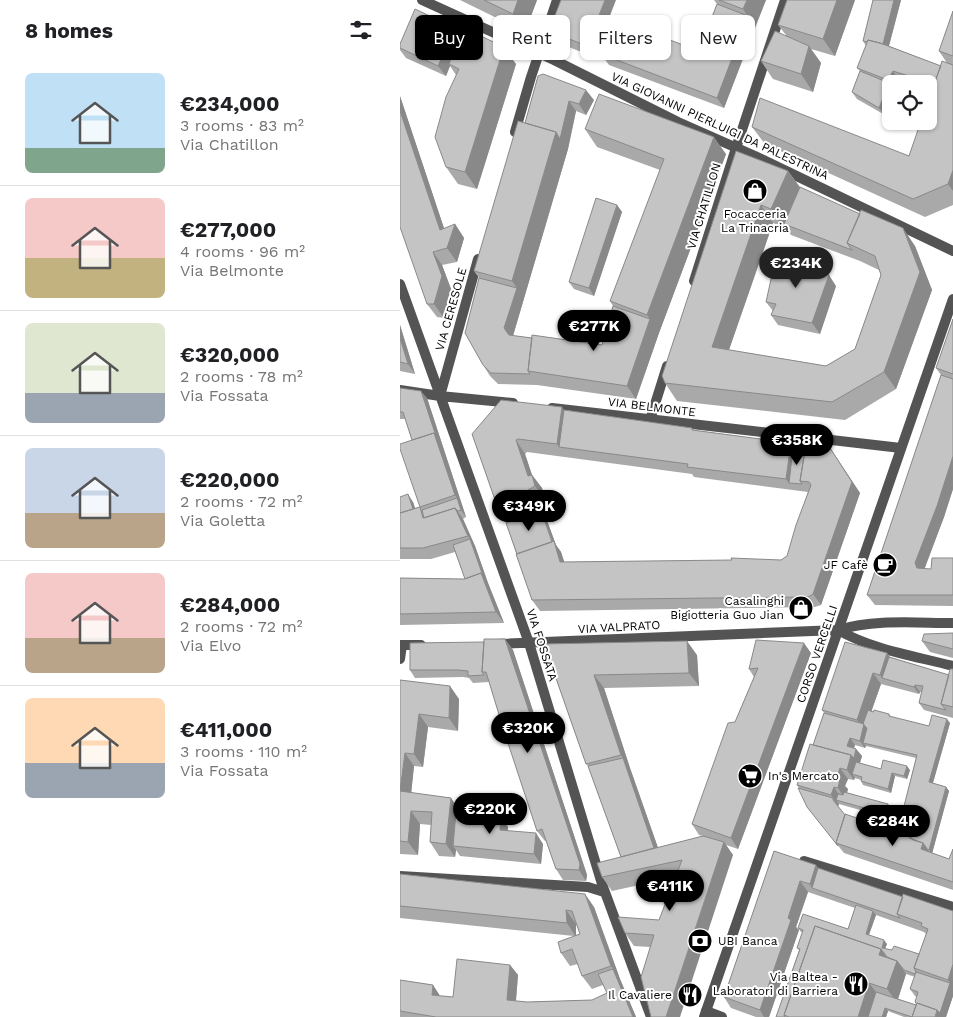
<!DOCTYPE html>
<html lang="en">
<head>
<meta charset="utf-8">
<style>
  body { margin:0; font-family:"Work Sans",sans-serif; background:#f6f6f6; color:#202124; height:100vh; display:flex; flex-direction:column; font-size:19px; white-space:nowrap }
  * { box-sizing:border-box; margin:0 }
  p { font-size:16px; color:#757577 }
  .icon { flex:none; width:28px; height:28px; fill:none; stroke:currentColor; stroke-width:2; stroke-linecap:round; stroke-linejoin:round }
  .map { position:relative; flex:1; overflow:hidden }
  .sheet { display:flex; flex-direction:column; background:#fff; width:400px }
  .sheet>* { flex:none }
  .top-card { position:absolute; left:15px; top:15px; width:462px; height:45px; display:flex; gap:10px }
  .fabs { position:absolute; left:482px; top:75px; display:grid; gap:10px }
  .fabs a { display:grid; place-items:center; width:55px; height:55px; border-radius:8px; background:#fff; box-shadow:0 1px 4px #0004; font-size:25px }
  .price { position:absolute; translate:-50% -42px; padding:0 11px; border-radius:18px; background:#000; color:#fff; font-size:16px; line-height:32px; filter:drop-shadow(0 1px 2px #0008) }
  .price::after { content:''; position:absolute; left:50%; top:30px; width:15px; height:11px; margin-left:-8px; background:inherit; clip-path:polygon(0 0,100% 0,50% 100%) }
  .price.current { background:#222; color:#fff }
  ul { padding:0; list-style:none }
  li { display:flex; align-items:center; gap:15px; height:125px; padding:0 25px }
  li+li { border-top:1px solid #e0e0e0 }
  li span { display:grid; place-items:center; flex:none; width:140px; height:100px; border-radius:8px; color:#555 }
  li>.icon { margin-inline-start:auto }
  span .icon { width:60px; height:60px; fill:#fffc; stroke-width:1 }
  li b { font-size:21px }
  h2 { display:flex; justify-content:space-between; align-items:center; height:60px; padding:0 25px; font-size:21px }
  .chip { padding:0 18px; border-radius:8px; background:#fff; box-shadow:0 1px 4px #0004; font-size:18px; line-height:45px }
  .chip.current { background:#000; color:#fff }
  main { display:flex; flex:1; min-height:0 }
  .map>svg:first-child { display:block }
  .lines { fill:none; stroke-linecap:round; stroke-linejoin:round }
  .minor { stroke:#545454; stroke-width:10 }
  .tertiary { stroke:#545454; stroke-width:10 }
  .wall { fill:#a9a9a9; fill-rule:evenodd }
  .shaded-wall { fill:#898989 }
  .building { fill:#c4c4c4; stroke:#898989 }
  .labels { text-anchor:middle; stroke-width:4; stroke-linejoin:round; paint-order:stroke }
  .street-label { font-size:12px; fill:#000; stroke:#fff }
  .poi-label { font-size:12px; fill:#000; stroke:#fff; text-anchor:end }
</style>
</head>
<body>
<main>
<section class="sheet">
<h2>8 homes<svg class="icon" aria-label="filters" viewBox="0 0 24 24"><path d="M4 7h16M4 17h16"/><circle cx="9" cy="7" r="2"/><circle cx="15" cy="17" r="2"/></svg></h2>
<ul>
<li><span style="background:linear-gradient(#bfe0f5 75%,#7fa58c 0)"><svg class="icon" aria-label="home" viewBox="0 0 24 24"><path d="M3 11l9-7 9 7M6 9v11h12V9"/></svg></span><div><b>€234,000</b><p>3 rooms · 83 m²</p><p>Via Chatillon</p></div></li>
<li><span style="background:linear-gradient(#f6c9c9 60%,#c2b280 0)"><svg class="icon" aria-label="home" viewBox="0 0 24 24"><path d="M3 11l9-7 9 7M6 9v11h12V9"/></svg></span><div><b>€277,000</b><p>4 rooms · 96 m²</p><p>Via Belmonte</p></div></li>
<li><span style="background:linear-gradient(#dfe7d0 70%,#9aa5b1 0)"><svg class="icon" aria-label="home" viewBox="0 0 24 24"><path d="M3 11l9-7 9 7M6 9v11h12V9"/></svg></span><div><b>€320,000</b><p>2 rooms · 78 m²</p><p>Via Fossata</p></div></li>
<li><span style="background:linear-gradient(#c9d6e8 65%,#b9a48a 0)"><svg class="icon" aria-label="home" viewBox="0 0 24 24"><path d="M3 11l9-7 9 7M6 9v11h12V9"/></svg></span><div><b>€220,000</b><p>2 rooms · 72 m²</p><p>Via Goletta</p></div></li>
<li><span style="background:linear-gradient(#f6c9c9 65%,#b9a48a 0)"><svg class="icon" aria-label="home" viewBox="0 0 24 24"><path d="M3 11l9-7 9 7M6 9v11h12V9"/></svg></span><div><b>€284,000</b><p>2 rooms · 72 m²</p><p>Via Elvo</p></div></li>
<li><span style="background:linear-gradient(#ffd9b3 65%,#9aa5b1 0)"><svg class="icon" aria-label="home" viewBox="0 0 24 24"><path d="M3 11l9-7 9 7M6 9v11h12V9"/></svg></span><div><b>€411,000</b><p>3 rooms · 110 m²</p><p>Via Fossata</p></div></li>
</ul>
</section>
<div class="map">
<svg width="553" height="1017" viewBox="0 0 553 1017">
  <rect width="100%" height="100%" fill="#fff"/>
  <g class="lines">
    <path class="minor" d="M115,132L131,77L157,0
      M294,281L336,148L385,0
      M0,284L129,643L202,884L251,1017
      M0,390L40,396L113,403
      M40,396L78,259
      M152,408L501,448
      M250,420L267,366
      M438,630C473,650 515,656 553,666
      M96,644L438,630C475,619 515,623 553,623
      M0,645H21
      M0,659L2,645
      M404,861L553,907
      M0,876L188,887L204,892
      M306,1011L322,1017"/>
    <path class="tertiary" d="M22,0L154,60L278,122L355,156L553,251
      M304,1017L553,299"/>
  </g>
  <path class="wall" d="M60,0H137L125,32Z
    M161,0L194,57L156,42L149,31Z
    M314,0H366L324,108L209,65L201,54L299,51L317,4Z
    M455,0L435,56L411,49L421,63L413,92L373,79L361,61L386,35L378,25Z
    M473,0H501L489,46L541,66L547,63L539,51L553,11V205L525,217L365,144L352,127L509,156L532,92L529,91V84H506L500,82L491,84V98L485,115L457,99L452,92L460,71L457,68L466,46L463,41Z
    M60,34L116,64L77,189L58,184L46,167L56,75L50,66L46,76L6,58L0,50V44Z
    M138,76L194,100L186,115L176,111L168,149L113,336L202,345L213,306L210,301L260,170L197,147L185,129L326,154L259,333L236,399L137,385L98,384L90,376L83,365L79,278L74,271L125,123Z
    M0,96L44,229L55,224L64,238L57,262L42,265L51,289L44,318L37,317L27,304Z
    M336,151L388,171L400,187L515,246L532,290L496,389L445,420L277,401L265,383ZM373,223L383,227L384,225L391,235L460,261L479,270L481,275L455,349L426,366L329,350Z
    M217,205L222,212L194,296L174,289L169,282Z
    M436,286L420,334L378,325L371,315L373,311L366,302Z
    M553,319V489L544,517L524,569H531L553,558V606L475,605L467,595L541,375L536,368Z
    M0,325L15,374L0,371Z
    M0,388L27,398L66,517L63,519L75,546L88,583L104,623L0,625V578L65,579L55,552L31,559H0V497L13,502L15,508L20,507L22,510L20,507L12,440L5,419H0Z
    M164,410L292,428L294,430L391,443L396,449L405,450L430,448L460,493L421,605L415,607L140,611L132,600L106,523L101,517L72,434ZM127,452L292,474L294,477L408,492L387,556L381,560L164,562L161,552L156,545L146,518L141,510L139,511L137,503L145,500L142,488L132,475L125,454Z
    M553,633V658L530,652L522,641Z
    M105,639L113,650L187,875L186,881L163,880L156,869L146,841H145L137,831L89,682L73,683L69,678L63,677L15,678L10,670L84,642Z
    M144,644L297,655L299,686L204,688L230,768L258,848L303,836L299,835L292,824L354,677L349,669L411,653L338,849L326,845L333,855L250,947L234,946L225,933L259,920L276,877L212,891L202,877L221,857L188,766L186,764Z
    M487,653L490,657L549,675L553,669V718L524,710L519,703L522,693L520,692L519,694L481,684L471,711L489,714L491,717L529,726L550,723L533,783L546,787L549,791L532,853L549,859L553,849V890L444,853L407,807L399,788L397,785L413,745L424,713L422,710ZM455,745L465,748L466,746L516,758L501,818L503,821L499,832L445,815L438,807L439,804L488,818L491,808L488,804L447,793L448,789L445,786L448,779L454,780L455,778L461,780V781L463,785L491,793L495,776L507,779L510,770L481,769L460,763L462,756L456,749L454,748Z
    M0,680L59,699L58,731L28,727L23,767L14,766L11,793L51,798L60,812L108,827V831L143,844L141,864L60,856L56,850L55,857L39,856L30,842L31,825L20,824L18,855L0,854Z
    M374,851L418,868L503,897L553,911V996L546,1017H504L488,1011L486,1017H376L399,950L397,948L403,932H401L398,928L448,929L455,908L408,892L396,927L399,930L369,1017H356L331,1008L324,997ZM476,915L524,932L526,934L519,954L492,950L485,949L487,944L469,935ZM506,974L515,977L510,989L515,996L517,997L515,1002L516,1005L498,999Z
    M0,874L194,907L220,979L236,1017H0V980L33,985L40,996L53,997L110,965L118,975L116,1001L127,1002L192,1000L207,993L203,985L192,989L182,976L178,964L170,966L161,953L174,936L0,918ZM176,924L180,934L176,935Z"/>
  <path class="shaded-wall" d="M118,0H137L125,32L113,14Z
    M205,0H216L194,57L187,46Z
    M347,0H366L355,27L343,9Z
    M437,0H455L435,56L423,39Z
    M494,0H501L487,53L482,46Z
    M348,16L355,27L324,108L317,98Z
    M55,28L63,38L49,64L50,66L46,76L38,66Z
    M409,46L421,63L413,92L401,74Z
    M104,47L116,64L77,189L65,172Z
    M493,71L500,82L499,84H491L488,80Z
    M489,83L491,86V98L485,115L479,108Z
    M186,90L194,100L186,115L179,104Z
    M0,96L49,243L55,224L64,238L57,262L47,248L40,230L0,111Z
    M169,101L176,111L168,149L160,139Z
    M156,132L168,149L112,339L104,328L117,288L112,281Z
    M314,137L326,154L259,333L236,399L227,386L250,319L247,315Z
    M553,170V191L548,184Z
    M388,171L401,189L383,227L371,209Z
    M217,205L222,212L194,296L189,288Z
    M361,205L373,223L324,364L312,347Z
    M503,228L515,246L532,290L496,389L484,372Z
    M33,252L42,265L51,289L44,318L34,304Z
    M429,275L436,286L420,334L412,323Z
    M0,325L15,374L8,364L0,338Z
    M21,391L27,398L66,517L61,510L57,498L55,495L34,433Z
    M162,407L171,420L159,447L157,444Z
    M116,440L125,454L133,478L132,475L142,488L145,500L128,476Z
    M391,443L398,453L389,483L394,490L386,479Z
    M430,448L460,493L421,605L413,594Z
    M553,456V489L544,517L523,573L517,568L515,563Z
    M128,490L137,503L140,520L131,506Z
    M8,494L13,502L19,520L14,513Z
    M55,508L63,519L75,546L68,536Z
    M141,510L146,518L156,545L161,552L168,573L160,562Z
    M70,539L75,546L88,583L104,623L96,612L81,573Z
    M105,639L113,650L187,875L186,881L179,870Z
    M287,641L297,655L299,686L289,673Z
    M404,643L411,653L338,849L331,838Z
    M487,653L494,664L482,678L480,675Z
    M473,673L481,684L466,727L469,731L463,743L466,746L465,748L460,741L462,726L457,720Z
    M194,675L204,688L230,768L221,755Z
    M515,685L520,692L519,694L514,687Z
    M50,686L59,699L58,731L49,718Z
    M19,714L28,727L23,767L14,754Z
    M547,719L550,723L532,786L529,782Z
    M450,738L455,745L452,754L447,746Z
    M456,749L462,756L456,775L452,774L455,778L454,780L447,770L451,755Z
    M5,753L14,766L10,805L0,791Z
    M223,758L230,768L263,862L255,852Z
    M507,766L510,770L507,779L504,776Z
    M440,768L448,779L445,786L448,789L445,799L438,788L437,778Z
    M492,773L495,776L491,793L488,789Z
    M434,787L441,798L436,800L439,804L438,806L431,795Z
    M546,787L549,791L532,854L529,850Z
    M51,798L60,812L56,846H53L56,850L55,857L46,844Z
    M488,804L491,808L488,818L486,814Z
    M11,811L20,824L18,855L8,842Z
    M101,816L108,827L107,840L100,830Z
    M136,833L143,844L141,864L134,854Z
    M324,842L333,855L280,1017H266Z
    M523,843L530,853L521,849Z
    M416,865L424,875L412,888L410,884Z
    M400,881L408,892L396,927L399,930L369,1017H364L360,1010L388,918Z
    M185,894L194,907L220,979L236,1017H233L213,969L211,966Z
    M166,910L176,924V937L167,923Z
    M473,911L476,915L468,937L466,934Z
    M484,940L487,944L484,951L482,948Z
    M481,949L490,962L479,955Z
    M497,961L506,974L497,1002L487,989Z
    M553,964V996L546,1017H535L550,983L548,980Z
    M110,965L118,975L115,1011L107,1000Z
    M469,983L479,996L472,1017H458Z
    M33,985L40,996L32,995Z
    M485,1008L488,1011L486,1017H482Z"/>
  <path class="building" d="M84,0H118L113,14Z
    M161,0H205L187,46L149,31Z
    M319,0H347L343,9Z
    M387,0H437L423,39L378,25Z
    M473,0H494L483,44L468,40L467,42L463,41Z
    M317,4L348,16L317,98L201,54L217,20L299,51Z
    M15,9L55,28L38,66L0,48V44Z
    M553,11V56L539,51Z
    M62,27L104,47L65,172L46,167L35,137L46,97L59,69L49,64Z
    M375,31L409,46L401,74L361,61Z
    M468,40L480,43L541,66L534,84L493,71L488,80L457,68Z
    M542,61L553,65V170L548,184L513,199L352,127L360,98L509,156L521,121H529V100Z
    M460,71L489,83L479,108L452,92Z
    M143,74L186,90L179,104L169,101L160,139L156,132L125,123L138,76Z
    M199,94L314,137L247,315L210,301L264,159L185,129Z
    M0,111L40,230L55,224L47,248L33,252L42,276L34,304H27L0,227Z
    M118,121L156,132L112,281L74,271Z
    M336,151L388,171L371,209L361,205L312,347L426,366L455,349L481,275L475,256L447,243L461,210L503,228L520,272L484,372L432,402L265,383L262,376Z
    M400,187L460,214L447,243L452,250L384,224Z
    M196,198L217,205L189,288L169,282Z
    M377,252L429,275L412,323L371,315L376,304L366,302Z
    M79,278L117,288L104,328L109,335L132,338L128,371L130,374L91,373L83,365L65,333Z
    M213,306L250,319L227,386L128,371L132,335L202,345Z
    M553,319V374L536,368Z
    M0,338L8,364L0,362Z
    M541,375L553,379V456L537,506L515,563L517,568L531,569L532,558H553V595H467Z
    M0,388L21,391L36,436L34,433L12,440L3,412H0Z
    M101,400L162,407L157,444L118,439L116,440L128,476L132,475L135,486L128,490L131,506L101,517L72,434Z
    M164,410L292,428V430L391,443L386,479L287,467L288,464L159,447Z
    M34,433L55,495L20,507L0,449V444Z
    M406,444L430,448L452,482L413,594L408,597L132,600L116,554L154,541L160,562L332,560L331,558L381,560L387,556L396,525L411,485L409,482L400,481Z
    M393,449L405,450L400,481L402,484L389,483Z
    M8,494L13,509L0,513V497Z
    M57,498L61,510L58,511L55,508L24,518L22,510Z
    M20,507L23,518L55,508L68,536L23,548H0V513Z
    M141,510L152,542L117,554L106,523Z
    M70,539L83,576L81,573L65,579L53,545Z
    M81,573L96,612L0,614V578L64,579Z
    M553,633V649L522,641L524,634Z
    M84,639H105L180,864L179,870L156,869L142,829L137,831L104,731L86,672H82Z
    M356,640L404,643L331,838L292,824L328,723L335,722L358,668L349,669Z
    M287,641L289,673L194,675L221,755L186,764L144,644Z
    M84,642L82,672L84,675L68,676V671L58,670H10V643Z
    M445,642L487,653L480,675L473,673L457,720L422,710Z
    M489,657L549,675L541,704L546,710L519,703L523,686L515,685L514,687L482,678Z
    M550,669H553V707L541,704Z
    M0,680L50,686L49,718L19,714L14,754L5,753L0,791L51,798L46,844L30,842L32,812L11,811L8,842L0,841Z
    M468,710L473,712L474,710L489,714V716L529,726L532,715L547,719L529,782L546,787L529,850H528L523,843L513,840L510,836L499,832L503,818H501L517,755L463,743L467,728L463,724Z
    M424,713L464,724L460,741L450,738L447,746L456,749L454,758L451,755L413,745Z
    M410,744L451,755L447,770L440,768L437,778L440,779L438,788L434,787L431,795L397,785Z
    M223,758L254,848L221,857L188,766Z
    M483,760L507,766L504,776L492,773L488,789L461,781L462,777L452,774L456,762L481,769Z
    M398,788L433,798V800L445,815L436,843L438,846L407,807Z
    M444,792L488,804L486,814L436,800L438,794L443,795Z
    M56,812L101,816L100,830L136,833L134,854L53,846Z
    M445,814L510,836L509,838L523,843L521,849L549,859L553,849V882L436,843Z
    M303,836L324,842L266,1017H251L241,977L254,935L225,933L218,917L259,920L282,860L202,877L197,863Z
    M374,851L416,865L410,884L400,881L388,918L391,920L360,1010L324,997Z
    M418,868L503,897L497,914L500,918L412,888Z
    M0,874L185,894L211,966L182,976L172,949L161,953L158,942L180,934L172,911L166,910L167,923L0,906Z
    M503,894L553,911V964L548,980L514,968L528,929L521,926L522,923L497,914Z
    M456,905L473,911L466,934L484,940L482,948L492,950L494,946L519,954L514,968L516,972L515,974L504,970L497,961L487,957L481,949L415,926L384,1015L385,1017H376L400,949L397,948L403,930L398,928L403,914L448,929Z
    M415,926L481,949L479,955L497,961L487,989L469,983L458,1017H389L384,1015Z
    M57,959L110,965L107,1000L127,1002L192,1000L207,993L198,974L213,969L233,1017H36L0,1011V980L33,985L32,995L53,997Z
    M516,972L550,983L540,1013L537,1010L517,1003V1004L515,1002L518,992L510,989Z
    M476,992L516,1005L512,1017L485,1008L482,1017H468Z
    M517,1003L537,1010L535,1017H512Z"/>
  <defs>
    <symbol id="shop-disc" viewBox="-11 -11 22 22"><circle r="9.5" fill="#000" stroke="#fff"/><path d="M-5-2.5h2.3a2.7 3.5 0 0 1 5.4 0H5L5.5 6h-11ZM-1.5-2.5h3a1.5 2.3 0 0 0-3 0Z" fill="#fff"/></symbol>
    <symbol id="cafe-disc" viewBox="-11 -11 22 22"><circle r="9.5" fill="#000" stroke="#fff"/><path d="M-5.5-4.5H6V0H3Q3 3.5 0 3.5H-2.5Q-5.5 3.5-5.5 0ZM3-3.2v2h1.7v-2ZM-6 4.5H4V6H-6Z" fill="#fff"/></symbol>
    <symbol id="supermarket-disc" viewBox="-11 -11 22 22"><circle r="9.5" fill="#000" stroke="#fff"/><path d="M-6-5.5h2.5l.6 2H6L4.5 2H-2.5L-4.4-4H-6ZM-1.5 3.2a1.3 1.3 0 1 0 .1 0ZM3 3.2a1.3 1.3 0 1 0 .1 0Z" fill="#fff"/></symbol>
    <symbol id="bank-disc" viewBox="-11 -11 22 22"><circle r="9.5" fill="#000" stroke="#fff"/><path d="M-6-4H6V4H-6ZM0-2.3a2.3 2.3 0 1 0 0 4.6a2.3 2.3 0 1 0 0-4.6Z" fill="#fff"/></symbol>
    <symbol id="restaurant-disc" viewBox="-11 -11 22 22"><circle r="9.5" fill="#000" stroke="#fff"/><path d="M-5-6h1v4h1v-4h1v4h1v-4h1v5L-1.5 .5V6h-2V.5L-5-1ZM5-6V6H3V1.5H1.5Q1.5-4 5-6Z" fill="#fff"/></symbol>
  </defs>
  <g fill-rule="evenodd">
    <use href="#shop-disc" x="341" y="177" width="28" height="28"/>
    <use href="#cafe-disc" x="471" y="551" width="28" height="28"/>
    <use href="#shop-disc" x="387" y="594" width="28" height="28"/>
    <use href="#supermarket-disc" x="336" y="762" width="28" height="28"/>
    <use href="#bank-disc" x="286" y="927" width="28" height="28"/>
    <use href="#restaurant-disc" x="442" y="970" width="28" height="28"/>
    <use href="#restaurant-disc" x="276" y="981" width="28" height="28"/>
  </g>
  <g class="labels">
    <g class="street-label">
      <text transform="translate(320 126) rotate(25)" y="4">VIA GIOVANNI PIERLUIGI DA PALESTRINA</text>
      <text transform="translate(304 206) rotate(-73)" y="4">VIA CHATILLON</text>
      <text transform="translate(51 309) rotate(-74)" y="4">VIA CERESOLE</text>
      <text transform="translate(252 407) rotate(7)" y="4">VIA BELMONTE</text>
      <text transform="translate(219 627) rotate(-3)" y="4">VIA VALPRATO</text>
      <text transform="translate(142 645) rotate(72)" y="4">VIA FOSSATA</text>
      <text transform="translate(417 654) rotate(-71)" y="4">CORSO VERCELLI</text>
    </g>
    <g class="poi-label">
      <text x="355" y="218" text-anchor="middle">Focacceria<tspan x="355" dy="14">La Trinacria</tspan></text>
      <text x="468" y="569">JF Cafè</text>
      <text x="384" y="605">Casalinghi<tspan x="384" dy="14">Bigiotteria Guo Jian</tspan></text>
      <text x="368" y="780" text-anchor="start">In's Mercato</text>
      <text x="318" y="945" text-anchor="start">UBI Banca</text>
      <text x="438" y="981">Via Baltea -<tspan x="438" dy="14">Laboratori di Barriera</tspan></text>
      <text x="272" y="999">Il Cavaliere</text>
    </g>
  </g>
</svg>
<div class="fabs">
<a><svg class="icon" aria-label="locate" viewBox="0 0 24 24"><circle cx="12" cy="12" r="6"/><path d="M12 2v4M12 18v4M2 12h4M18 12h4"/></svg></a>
</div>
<b class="price current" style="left:396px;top:289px">€234K</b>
<b class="price" style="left:194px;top:352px">€277K</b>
<b class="price" style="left:397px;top:466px">€358K</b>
<b class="price" style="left:129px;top:532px">€349K</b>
<b class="price" style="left:128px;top:754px">€320K</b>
<b class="price" style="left:90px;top:835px">€220K</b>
<b class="price" style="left:493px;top:847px">€284K</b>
<b class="price" style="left:270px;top:912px">€411K</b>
<div class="top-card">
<a class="chip current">Buy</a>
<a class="chip">Rent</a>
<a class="chip">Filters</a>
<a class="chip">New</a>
</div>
</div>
</main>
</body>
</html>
